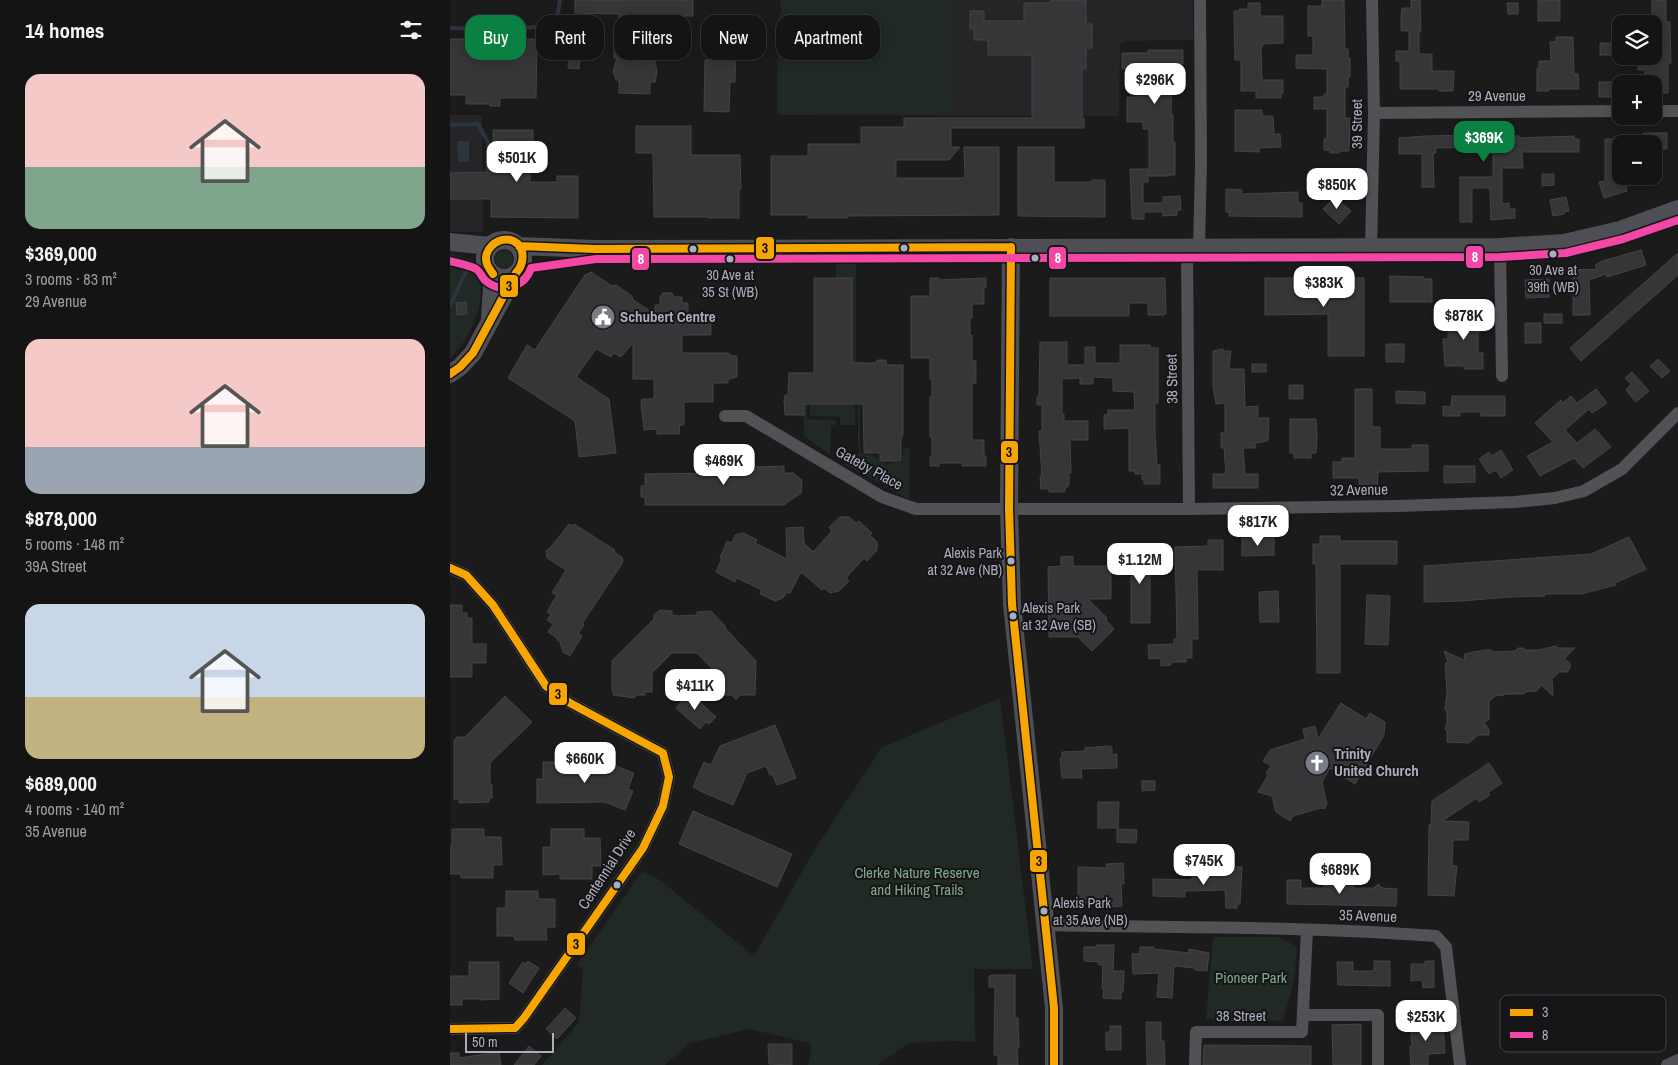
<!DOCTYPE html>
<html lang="en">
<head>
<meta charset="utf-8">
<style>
  body { margin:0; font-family:"Archivo Narrow",sans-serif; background:#1d1d1e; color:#f1f3f6; height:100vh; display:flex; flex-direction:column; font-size:19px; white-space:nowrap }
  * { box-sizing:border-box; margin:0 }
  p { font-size:16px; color:#9d9ea0 }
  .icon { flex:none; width:28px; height:28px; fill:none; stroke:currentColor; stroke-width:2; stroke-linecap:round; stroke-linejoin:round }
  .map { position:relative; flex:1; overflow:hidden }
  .panel { display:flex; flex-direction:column; background:#141415; width:450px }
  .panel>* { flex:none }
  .top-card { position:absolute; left:15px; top:15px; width:475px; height:45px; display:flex; gap:10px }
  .fabs { position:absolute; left:1162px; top:15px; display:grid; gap:10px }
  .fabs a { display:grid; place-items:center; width:50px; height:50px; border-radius:10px; background:#141415; box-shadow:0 2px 12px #0003,0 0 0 1px #333334; font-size:25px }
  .scale { position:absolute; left:15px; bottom:12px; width:89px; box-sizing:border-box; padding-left:5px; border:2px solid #acaebd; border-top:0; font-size:14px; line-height:18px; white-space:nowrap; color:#acaebd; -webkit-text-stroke:4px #151518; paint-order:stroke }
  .price { position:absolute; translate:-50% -42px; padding:0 11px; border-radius:10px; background:#fff; color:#222; font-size:16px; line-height:32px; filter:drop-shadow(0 1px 2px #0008) }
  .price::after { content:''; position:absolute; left:50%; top:30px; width:15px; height:11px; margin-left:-8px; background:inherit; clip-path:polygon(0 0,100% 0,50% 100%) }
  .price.active { background:#0b8043; color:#fff }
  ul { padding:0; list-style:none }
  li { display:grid; align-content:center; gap:10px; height:265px; padding:0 25px }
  li span { display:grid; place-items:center; height:155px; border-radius:15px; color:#555 }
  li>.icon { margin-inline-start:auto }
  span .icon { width:90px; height:90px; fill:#fffc; stroke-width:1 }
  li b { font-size:21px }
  h2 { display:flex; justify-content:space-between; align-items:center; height:60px; padding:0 25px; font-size:21px }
  .chip { padding:0 18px; border-radius:15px; background:#141415; box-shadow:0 2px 12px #0003,0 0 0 1px #333334; font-size:18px; line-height:45px }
  .chip.active { background:#0b8043; color:#fff }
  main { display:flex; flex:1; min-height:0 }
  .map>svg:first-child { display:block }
  .built { fill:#252528 }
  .green { fill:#202923 }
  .water { fill:#2c343f }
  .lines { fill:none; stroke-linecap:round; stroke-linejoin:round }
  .stream { stroke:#2c343f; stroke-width:4 }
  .building { fill:#363638; stroke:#444448 }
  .street { stroke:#515156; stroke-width:12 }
  .secondary { stroke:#4e4f54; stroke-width:18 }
  .bus-1-casing { stroke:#151518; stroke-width:11 }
  .bus-2-casing { stroke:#151518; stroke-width:11 }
  .bus-1 { stroke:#f7a600; stroke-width:8 }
  .bus-2 { stroke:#f346a5; stroke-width:8 }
  .bus-dot { fill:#acaebd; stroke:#151518; stroke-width:2 }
  .labels { text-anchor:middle; stroke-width:4; stroke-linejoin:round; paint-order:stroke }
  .bus-label { font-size:14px; fill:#acaebd; stroke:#151518 }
  .street-label { font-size:15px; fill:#acaebd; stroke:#151518 }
  .poi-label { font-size:15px; font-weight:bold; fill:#acaebd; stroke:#151518; text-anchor:start }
  .park-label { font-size:15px; fill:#81a98a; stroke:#151518 }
  .key { fill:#151518; stroke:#42434a; stroke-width:1 }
  .key-label { font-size:14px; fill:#acaebd }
  .line-badge { stroke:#151518; stroke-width:2 }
  .badge-label { font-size:14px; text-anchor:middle; font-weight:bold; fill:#fff }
  .pale-badge-label { font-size:14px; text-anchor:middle; font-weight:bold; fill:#111 }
</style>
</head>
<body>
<main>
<section class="panel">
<h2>14 homes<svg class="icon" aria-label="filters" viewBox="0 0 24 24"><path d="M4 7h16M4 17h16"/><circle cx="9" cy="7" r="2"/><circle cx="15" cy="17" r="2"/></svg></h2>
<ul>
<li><span style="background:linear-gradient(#f6c9c9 60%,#7fa58c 0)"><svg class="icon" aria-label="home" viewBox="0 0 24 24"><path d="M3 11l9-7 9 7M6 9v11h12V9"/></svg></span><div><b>$369,000</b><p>3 rooms · 83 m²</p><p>29 Avenue</p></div></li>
<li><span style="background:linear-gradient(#f6c9c9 70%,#9aa5b1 0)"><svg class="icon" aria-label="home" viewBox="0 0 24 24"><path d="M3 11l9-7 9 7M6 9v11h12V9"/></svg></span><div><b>$878,000</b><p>5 rooms · 148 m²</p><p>39A Street</p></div></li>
<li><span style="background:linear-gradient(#c9d6e8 60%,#c2b280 0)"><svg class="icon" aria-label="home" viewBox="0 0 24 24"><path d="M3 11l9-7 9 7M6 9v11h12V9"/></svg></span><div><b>$689,000</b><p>4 rooms · 140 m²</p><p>35 Avenue</p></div></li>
</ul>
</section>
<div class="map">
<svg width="1228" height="1065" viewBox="0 0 1228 1065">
  <rect width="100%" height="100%" fill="#1b1b1c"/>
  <path class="built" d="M330,0H743V40L675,41L670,45L669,116L327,115L328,14H331Z
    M0,115H32L33,232H0Z"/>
  <path class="green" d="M332,0H507L506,115L329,114L330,15H331Z
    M45 259a9 9 0 1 1 18 0a9 9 0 1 1-18 0Z
    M0,254C20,256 42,271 33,293C32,268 26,257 0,259Z
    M386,263H406V361H412L411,367L410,368V447L412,454L421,455L437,464L452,461L454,448H460L459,499L396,465L403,454L410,453L408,446V393L405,394V425H390V417L360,416V404L386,278Z
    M0,264L20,265C45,292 21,337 0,359Z
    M353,374H357V419L386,420V425H381L380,455L354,436Z
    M550,698L583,969H524L525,1042L505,1041L459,1043L428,1065H358L362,1049L359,1043L299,1029L240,1043L215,1065H92L129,1022L133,969L126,966L192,871L210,880L304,956L365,849L432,747Z
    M763,937H830L847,947L844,982L833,1021L756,1019Z"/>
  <path class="water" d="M7,141H19V162H8Z"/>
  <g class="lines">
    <path class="stream" d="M0,28L51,30L106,25L110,0
      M0,125L28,124L38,142L37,175
      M0,306L18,267"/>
  </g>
  <path class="building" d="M125,0H243V16H235V19H193V61H205L207,72L205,82H200V94L169,93V80H166L163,72L167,58H164V43H169V14L125,13Z
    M601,0H636V24H642V48H636V69H632V118H634V128H501V147H510L499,160H446V178H515L514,147H549V215L397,216V218H358V215H321V156H358V144H411V127H454V118H582V55H538V40H524V29H520V11H534V21H574V3H601Z
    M872,0H894L895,49H898V58H900V77H898V87H895V118H900L899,151H889V153H880V150H874V139H877V109H864V97H874V94H877V69L846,68V55H863V36H858V6H872Z
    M961,0H970L971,31H969V54H982V71H1004L1003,91H989V89H950V61H946V51H959V31H951V17L952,8H961Z
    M1088,0H1110V21H1088Z
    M1202,0H1216V22H1220L1221,63H1218V93H1204V84H1195V70H1188V56H1204V21H1202Z
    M798,3H810V16H833V43L813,44L811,50L812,80H833V93H831V98H806V91H791V60H785L784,11H789V9H798Z
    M1057,3H1068V14H1058Z
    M263,20H291L290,38H286L285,82H280L279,112L254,111L255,60H263Z
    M1106,37H1123L1124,74H1128L1129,89H1099V91H1087V68H1089V61H1101L1100,42H1106Z
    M120,38L132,39L129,69L118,68Z
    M0,39H87L86,98H50V106H40V104H16V95H0Z
    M1150,43H1171V55H1150Z
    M698,50H733V64H722L721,115H723V142H725V175H719V176H699V129H693V122H677V97H688V69H672V53H698Z
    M1149,82H1167V97H1149Z
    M785,110H812V116H823L824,134H830L831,147L809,148V152L785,151Z
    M186,126H241V155H290L291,189H289V218H258V217H204L203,153H186Z
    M43,130H83V144H80V182H107V176H128V218L41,217V199H0V173L45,172V145H43Z
    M1193,133H1217V149H1204V144H1193Z
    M1021,135L1069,136V138L1124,136V139H1129V152H1072L1073,168H1052V204L1059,203V209H1065V218L1041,220L1040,188H1022V222H1010V177H1043V147L986,148V153H983L984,187H972V154H949V138L975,136Z
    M1155,139H1171V176H1173L1177,191L1154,198L1149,182L1155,181Z
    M568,147H604V182H642V180H655V217L568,216Z
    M680,169H698V182H693V203H713V197L730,196L731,210H727V215L713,216V212H694V219H682Z
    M881,169H898V183H876V171H881Z
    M1092,174H1104V185L1092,186Z
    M776,189L792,190V194L848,192V203H852V217L779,216V212H776Z
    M885,197L901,211L889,224L873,209Z
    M1116,197L1119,211L1114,212V214L1103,216L1100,200Z
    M1191,250L1196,265L1157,277L1156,274L1139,280L1140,315H1123V270L1147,269L1145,265L1152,261Z
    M1228,253V275L1131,361L1120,348Z
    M141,272L162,286L166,285L182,296L183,300L205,314V305H210V296H212V293H222L224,297H232V303H238V321H261V335H232V353H278L282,356H287V377L278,379V383H263V402H234V425H230L229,434H207V429L194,430L191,403L192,399H204V379H183V343L171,357L164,353L161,357L146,349L126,377L159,399L166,453L129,457L125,421L58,378L77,345L85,350L135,275Z
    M940,276L974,277V279H982V302H940Z
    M364,278H402V363H425L428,360H436V364L439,365H453V435L451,439V460L449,461H432L430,460V453H415L414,451L413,404H354V415H335L334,400L335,395H338L339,373H364Z
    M480,278H489V280L536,278V287H534V304H522V318H520V335H522V361H526V383H522V440H534V456H536V466H512V463H489V466H480V457H482V437H480V397H482V379H480V358H461V296H480Z
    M600,278H715L716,313L714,315H698V303H679V316H600Z
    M815,278H914V356H878V314L815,315Z
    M1099,279V297L1076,298L1075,280Z
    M16,302L17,314L7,315L6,303Z
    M1014,310H1029L1030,332H1028V353H1033V369H1014V366H995L993,339H998V316L1014,315Z
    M1094,314H1112V323H1094Z
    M1075,323H1091V343H1075Z
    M590,342H617V365H635V347H645V363H670V345H700V348H708V403H705V433L707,465H710V484H694V480H692V474H685V471H679V428L654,429V415L658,414V410H685L684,392L663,391V378L643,377V384H630V378L612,379V414H614V421H638V440H620L621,473H619V485L615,489V492H599V489H591L590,476H592L589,431H592V405H587V396H589Z
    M936,344H954V362H936Z
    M773,349V351H781L779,369H794L795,407L808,406V418H819L818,441L805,443V448H793L795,474H808V488H763V474H776L774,448H771V433H775V403L766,404L763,387V351Z
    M1208,359L1220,371L1212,378L1200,366Z
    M802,364H816V372H802Z
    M1182,372L1199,391L1186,402L1176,390L1181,384L1175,378Z
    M839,385H853V399H839Z
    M905,389H922V427H930V449H962V445H978V471L928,472L927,488H909V478H883V462H892V458H905Z
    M1146,389L1157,403L1142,413L1139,409L1115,430L1127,443L1145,429L1161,447L1133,468L1124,458L1090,476L1077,456L1103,442L1085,423L1111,400L1113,403L1121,396L1127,403Z
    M946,391L975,392V404L946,403Z
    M1002,396H1055V416H1031V412H1010V416H993V406L1001,407Z
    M840,419H866L867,439L866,453H861V458H844V453H840Z
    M1051,450L1063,470L1051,478L1046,470L1039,474L1029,459L1039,452L1042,456Z
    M268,460H304V467L334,466V473H343L352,480L351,493L334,505H195V497H191V486H195V474L268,473Z
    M994,466H1025V482L994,483Z
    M390,517H399L406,523L409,521L422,533L420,535L427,542V550L417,561L414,558L396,578L399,581L389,591L380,593L374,588L372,590L351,572L340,593L337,592L333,598L325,601L310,594L312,590L287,578L285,582L266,572L272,558H270L277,541L282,543L285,535L293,533L307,540L305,543L337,559L336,528L353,527L354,543L363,552L382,531L379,527Z
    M119,524L123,526L124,524L165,550L164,552L172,557L173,562L132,624L134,625L128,634L132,636L120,656L113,652L110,642L107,640V638L98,632L103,624L97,620L101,614L97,612L107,595L102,593L116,570L97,558L96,551L101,547Z
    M870,536H890V541H947V564H890V673H867L866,564H863V544H870Z
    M1179,537L1196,569L1165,583L1166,585L1131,594H1095V596L1058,597L1012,601L974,602V566L1141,554Z
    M792,538H824V555L792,556Z
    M758,540H773V570H747L748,639H742V658H736V662H721V665L711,666V658L699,659L698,645L724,644V639H727L725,547L758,546Z
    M681,548H700V623H681Z
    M623,556V566H661V599H638L657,618L656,620L664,629L642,651L628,637H599L598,567L611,566V557Z
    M828,591L829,622H810L809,592Z
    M917,595L940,596L938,645L915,644Z
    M0,605H12V613H17V618H22V644H36V663H22V677H0Z
    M210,610L222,611V615L228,616L247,615V612L261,611L276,627L275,628L306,661L305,695H290L286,700L282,695H274V692H267V674L247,653H222L202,673V692H195V695H187L184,698L163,695V690H162V661L204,619V615Z
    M1106,646L1108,648H1125L1114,659L1120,663V668L1117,672H1109L1102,679L1103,696L1091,685L1087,691L1075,692L1074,694H1055L1054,695L1045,696L1039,701V719L1034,723L1039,729V735H1028L1019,743L997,742V731L995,729L997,723V711L995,710L997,692L995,664L998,662L994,651L1014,660L1015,654L1023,652L1037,650H1041L1044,652L1065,651L1068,648H1073L1076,650H1088Z
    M241,694L266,717L259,724L256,722L250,729L226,708L237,695L239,696Z
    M55,696L82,722L40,763V784H42V798H39V802L9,803V799H4V740L7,737H15Z
    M891,703L916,719L920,713L935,722L934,735L905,784L880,768L872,782L877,804L874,809L871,808L843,816L840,821L826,812L822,796L808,792L818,775L816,773L821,766L813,761L820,750L855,739L853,729L865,726L868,739Z
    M325,725L346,778L327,785L322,774L320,775L316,766L297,773L283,805L250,791V790L243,787L254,762L261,765L270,746Z
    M656,746L662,747V755L667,754V768L631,769L632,778H612L610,758H612V752L635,751V748Z
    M93,762H156L184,773L178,789L183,791L175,810L155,802L87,803V779H93Z
    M1039,763L1052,783L1038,793L1040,795L1029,802L1027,798L992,821L1019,822L1018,840H1003L1002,866H1007L1004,896L978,895L979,825H981L982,801Z
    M692,781H705V790L692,791Z
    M648,802H669L668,828H648Z
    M243,811L342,854L327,887L229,844Z
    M2,829H34V837H51L52,865H43V878H11V874H0V846H2Z
    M101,829H134V838H150L151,866H142V879H110V874L93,875V847H101Z
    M667,829L687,830L686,843L667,842Z
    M673,863L674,884H671L672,906L658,907V904L628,903V867L657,868L656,864Z
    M775,867H792L790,904H787V908H776L775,890L735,891V897L703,896V879L742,880V875L775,874Z
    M837,880H851V888H874V884H892V886H904V888H924L928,884L932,888L947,889L946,906L837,904Z
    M56,891H88V899H105V927H96L97,940H65L64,936H47V908H56Z
    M646,945H664L663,971H674L673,992H671V999L653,998L654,989H652L653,965H649V962L634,961V947H646Z
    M690,947H704V949L739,953V949L759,953L757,971L745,970V968L724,966L722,998L707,997L709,973L683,974L682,954H690Z
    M78,961L89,968L73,993L59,983L73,962L75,964Z
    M924,961H940V986L888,985L887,962H903V971H924Z
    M975,961H984V987L973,988L972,980L961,981V964H975Z
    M19,962H49V999L30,1000V999H12V1005H0V976H19Z
    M544,975H565V1018H568L569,1048H567L568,1065H548V1055H544L545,987H539V976Z
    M115,1008L126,1018L107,1039L96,1029Z
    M696,1022H711V1041H714L715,1065H697Z
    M975,1022V1025L993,1024L995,1053L978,1054V1065H961L960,1052V1046H962L960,1023Z
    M911,1024V1065H883L882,1025Z
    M660,1026H671V1050H656V1032H660Z
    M318,1044H342V1065L319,1064Z
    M754,1045L861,1046V1065H753Z
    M79,1046L91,1056L84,1065H64Z
    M49,1052L51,1065H0V1053H9V1058Z"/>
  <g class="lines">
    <path class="street" d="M1204,111H1228
      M924,113L1171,111
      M1050,247L1052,376
      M737,248L739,509
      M749,248L751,164L750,0
      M921,248L924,113L922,0
      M275,416H296L432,497L466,509H739L948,506L1065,502L1105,498L1134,491L1172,469L1228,413
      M0,568L16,575L43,605L96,686L120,703L213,753L219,777L213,806L193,848L74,1018L65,1028L0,1029
      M595,925C725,928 856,926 986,936L996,947L1010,1065
      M853,1015H928V1065
      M745,1065L746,1032H852L857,930
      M1217,1065L1228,1060"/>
    <path class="secondary" d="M35 259a19 19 0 1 1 38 0a19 19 0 1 1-38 0Z
      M0,242L40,246
      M69,246L145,249L1050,247L1114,243L1170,230L1228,209
      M561,247L559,509L562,604L604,1008V1065
      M40,317L43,274
      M0,374L10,367L23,353L66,273"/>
    <defs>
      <path id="bus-1" d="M69,246L145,249L561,247
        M561,247L559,509L562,604L604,1008V1065
        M0,374L10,367L23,353L66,273C75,263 76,245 61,240C47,237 32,250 37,264C38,267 41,271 43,274
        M0,568L16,575L43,605L96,686L120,703L213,753L219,777L213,806L193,848L74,1018L65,1028L0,1029"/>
      <path id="bus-2" d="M0,261C7,263 21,266 26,269C30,271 32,278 36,281C51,294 75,287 81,268L146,259L1051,257L1116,253L1173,239L1228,220"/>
    </defs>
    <use href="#bus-1" class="bus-1-casing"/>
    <use href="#bus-2" class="bus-2-casing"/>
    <use href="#bus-1" class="bus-1"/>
    <use href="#bus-2" class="bus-2"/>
  </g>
  <defs>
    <symbol id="civic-disc" viewBox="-11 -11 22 22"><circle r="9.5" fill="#797b85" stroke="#151518"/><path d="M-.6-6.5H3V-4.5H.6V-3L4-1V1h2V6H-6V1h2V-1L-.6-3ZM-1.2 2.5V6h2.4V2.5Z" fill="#fff"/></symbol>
    <symbol id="church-disc" viewBox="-11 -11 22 22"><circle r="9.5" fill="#797b85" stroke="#151518"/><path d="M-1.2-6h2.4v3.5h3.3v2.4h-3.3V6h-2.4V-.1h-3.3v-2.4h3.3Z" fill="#fff"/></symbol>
  </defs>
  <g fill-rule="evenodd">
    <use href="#civic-disc" x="139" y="303" width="28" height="28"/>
    <use href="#church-disc" x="853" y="749" width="28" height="28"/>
  </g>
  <g class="bus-dot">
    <circle cx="454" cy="248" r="4.5"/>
    <circle cx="243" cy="249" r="4.5"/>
    <circle cx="1103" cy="254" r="4.5"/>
    <circle cx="585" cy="258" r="4.5"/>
    <circle cx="280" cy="259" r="4.5"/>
    <circle cx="561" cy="561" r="4.5"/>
    <circle cx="563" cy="616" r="4.5"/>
    <circle cx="167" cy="885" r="4.5"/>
    <circle cx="594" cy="911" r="4.5"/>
  </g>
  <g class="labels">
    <g class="bus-label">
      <text x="1103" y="275">30 Ave at<tspan x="1103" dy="17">39th (WB)</tspan></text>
      <text x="280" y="280">30 Ave at<tspan x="280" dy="17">35 St (WB)</tspan></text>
      <text x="552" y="558" text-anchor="end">Alexis Park<tspan x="552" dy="17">at 32 Ave (NB)</tspan></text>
      <text x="572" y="613" text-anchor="start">Alexis Park<tspan x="572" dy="17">at 32 Ave (SB)</tspan></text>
      <text x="603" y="908" text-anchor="start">Alexis Park<tspan x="603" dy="17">at 35 Ave (NB)</tspan></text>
    </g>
    <g class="street-label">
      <text x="1047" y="101">29 Avenue</text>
      <text transform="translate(907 124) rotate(-90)" y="5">39 Street</text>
      <text transform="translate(722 379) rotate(-91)" y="5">38 Street</text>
      <text transform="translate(419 468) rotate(29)" y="5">Gateby Place</text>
      <text transform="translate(909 490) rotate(-1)" y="5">32 Avenue</text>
      <text transform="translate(157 869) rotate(-57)" y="5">Centennial Drive</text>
      <text transform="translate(918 916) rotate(2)" y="5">35 Avenue</text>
      <text x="791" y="1021">38 Street</text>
    </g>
    <g class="poi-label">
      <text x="170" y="322">Schubert Centre</text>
      <text x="884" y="759">Trinity<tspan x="884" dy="17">United Church</tspan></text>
    </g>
    <g class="park-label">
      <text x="467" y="878">Clerke Nature Reserve<tspan x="467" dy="17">and Hiking Trails</tspan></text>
      <text x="801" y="983">Pioneer Park</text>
    </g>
  </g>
  <rect x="1050" y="995" width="166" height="57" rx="8" class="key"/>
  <rect x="1060" y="1009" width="23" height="7" fill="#f7a600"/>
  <rect x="1060" y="1032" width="23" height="6" fill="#f346a5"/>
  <g class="key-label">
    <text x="1092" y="1017">3</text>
    <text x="1092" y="1040">8</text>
  </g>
  <g class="line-badge">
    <rect x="305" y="236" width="20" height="24" rx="5" fill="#f7a600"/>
    <rect x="1015" y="245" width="19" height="24" rx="5" fill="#f346a5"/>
    <rect x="598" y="246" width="19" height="24" rx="5" fill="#f346a5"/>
    <rect x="181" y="247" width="19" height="24" rx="5" fill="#f346a5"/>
    <rect x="49" y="274" width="20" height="24" rx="5" fill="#f7a600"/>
    <rect x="550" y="440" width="19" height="24" rx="5" fill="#f7a600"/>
    <rect x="98" y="682" width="20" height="24" rx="5" fill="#f7a600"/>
    <rect x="579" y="849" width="19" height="24" rx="5" fill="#f7a600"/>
    <rect x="116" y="932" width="20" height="24" rx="5" fill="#f7a600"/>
  </g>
  <g class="badge-label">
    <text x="1025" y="262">8</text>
    <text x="608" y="263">8</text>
    <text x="191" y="264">8</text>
  </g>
  <g class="pale-badge-label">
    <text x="315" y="253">3</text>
    <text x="59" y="291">3</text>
    <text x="559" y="457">3</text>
    <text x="108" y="699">3</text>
    <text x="589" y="866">3</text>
    <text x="126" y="949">3</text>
  </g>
</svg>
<div class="fabs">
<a><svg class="icon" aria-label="layers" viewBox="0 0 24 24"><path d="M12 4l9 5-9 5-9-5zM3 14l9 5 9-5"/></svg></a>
<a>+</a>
<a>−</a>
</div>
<div class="scale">50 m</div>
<b class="price" style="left:705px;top:105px">$296K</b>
<b class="price active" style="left:1034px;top:163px">$369K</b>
<b class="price" style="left:67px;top:183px">$501K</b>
<b class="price" style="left:887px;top:210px">$850K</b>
<b class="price" style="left:874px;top:308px">$383K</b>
<b class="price" style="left:1014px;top:341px">$878K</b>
<b class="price" style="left:274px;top:486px">$469K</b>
<b class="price" style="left:808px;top:547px">$817K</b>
<b class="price" style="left:690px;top:585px">$1.12M</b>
<b class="price" style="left:245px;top:711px">$411K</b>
<b class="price" style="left:135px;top:784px">$660K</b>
<b class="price" style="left:754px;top:886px">$745K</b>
<b class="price" style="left:890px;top:895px">$689K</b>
<b class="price" style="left:976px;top:1042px">$253K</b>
<div class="top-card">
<a class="chip active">Buy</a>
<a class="chip">Rent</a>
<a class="chip">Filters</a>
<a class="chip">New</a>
<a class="chip">Apartment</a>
</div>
</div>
</main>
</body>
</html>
